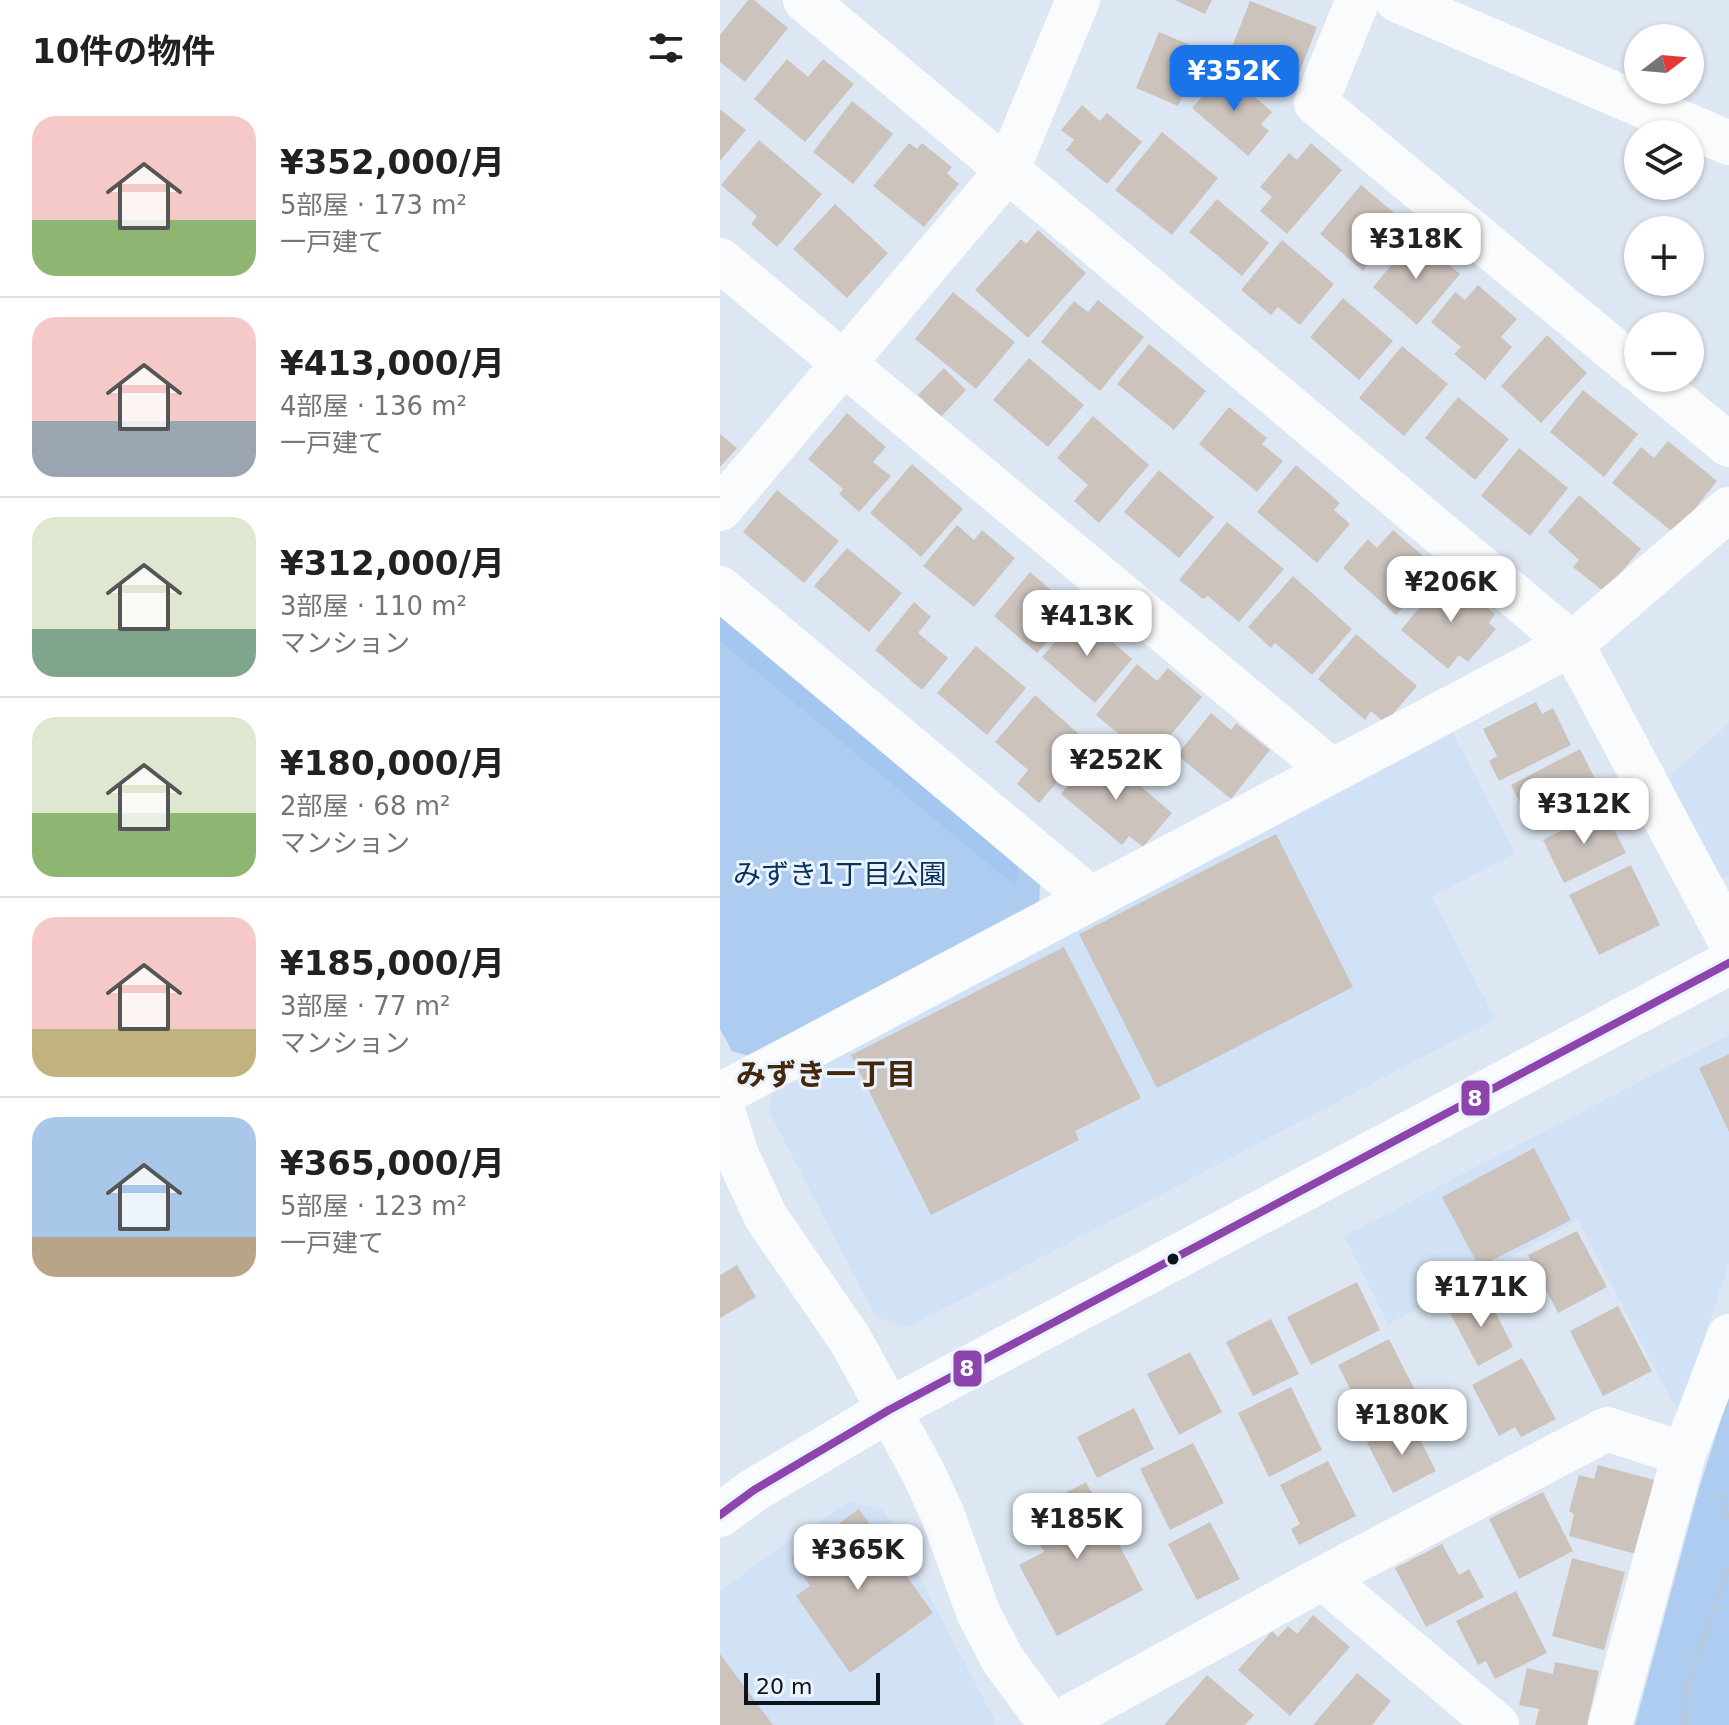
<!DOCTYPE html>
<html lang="ja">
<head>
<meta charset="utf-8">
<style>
  body { margin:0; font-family:"DejaVu Sans","Noto Sans JP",sans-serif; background:#f2f2f2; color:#202124; height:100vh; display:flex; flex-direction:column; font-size:30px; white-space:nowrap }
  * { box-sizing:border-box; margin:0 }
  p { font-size:26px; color:#757577 }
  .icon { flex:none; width:44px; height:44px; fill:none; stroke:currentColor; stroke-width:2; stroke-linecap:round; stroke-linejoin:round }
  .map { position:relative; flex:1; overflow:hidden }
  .side { display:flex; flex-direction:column; background:#fff; width:720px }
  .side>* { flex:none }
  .needle { width:52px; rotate:74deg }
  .buttons { position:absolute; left:904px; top:24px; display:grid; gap:16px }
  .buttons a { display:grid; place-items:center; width:80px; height:80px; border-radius:50%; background:#fff; box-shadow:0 2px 6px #0004; font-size:40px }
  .scale { position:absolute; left:24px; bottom:20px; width:136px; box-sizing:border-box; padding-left:8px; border:4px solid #0c141d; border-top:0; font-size:22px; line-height:28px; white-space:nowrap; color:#0c141d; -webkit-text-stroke:6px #eaf3fe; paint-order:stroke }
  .price { position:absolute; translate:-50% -68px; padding:0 18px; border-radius:16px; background:#fff; color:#222; font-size:26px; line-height:52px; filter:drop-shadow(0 2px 4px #0008) }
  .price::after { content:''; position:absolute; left:50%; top:48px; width:24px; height:18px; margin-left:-12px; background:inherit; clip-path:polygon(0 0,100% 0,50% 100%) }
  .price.selected { background:#1a73e8; color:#fff }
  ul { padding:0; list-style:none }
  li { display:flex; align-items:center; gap:24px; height:200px; padding:0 32px }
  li+li { border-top:2px solid #e0e0e0 }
  li span { display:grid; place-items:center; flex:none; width:224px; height:160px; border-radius:24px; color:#555 }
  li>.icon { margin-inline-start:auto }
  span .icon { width:96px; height:96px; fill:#fffc; stroke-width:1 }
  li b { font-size:34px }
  h2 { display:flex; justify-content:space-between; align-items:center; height:96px; padding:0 32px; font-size:34px }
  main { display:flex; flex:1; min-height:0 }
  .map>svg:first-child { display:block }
  .built { fill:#d1e2f6 }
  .green { fill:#aeccef }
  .forest { fill:#a3c7f1 }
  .building { fill:#ccc3bd }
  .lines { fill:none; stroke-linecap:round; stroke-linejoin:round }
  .path { stroke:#c3c6cc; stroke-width:5; stroke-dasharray:4 6; stroke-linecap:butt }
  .minor { stroke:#fafbfd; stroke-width:44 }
  .tertiary { stroke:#fafbfd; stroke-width:44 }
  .bus-1-casing { stroke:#eaf3fe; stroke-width:14 }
  .bus-1 { stroke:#8e44ad; stroke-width:8 }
  .bus-dot { fill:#0c141d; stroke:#eaf3fe; stroke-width:3 }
  .labels { text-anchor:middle; stroke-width:6; stroke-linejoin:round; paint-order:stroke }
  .park-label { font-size:28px; fill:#08315c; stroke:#eaf3fe }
  .neighbourhood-label { font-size:30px; font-weight:bold; fill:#45270b; stroke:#eaf3fe }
  .line-badge { stroke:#eaf3fe; stroke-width:3 }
  .badge-label { font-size:22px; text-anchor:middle; font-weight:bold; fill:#fff }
</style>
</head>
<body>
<main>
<section class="side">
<h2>10件の物件<svg class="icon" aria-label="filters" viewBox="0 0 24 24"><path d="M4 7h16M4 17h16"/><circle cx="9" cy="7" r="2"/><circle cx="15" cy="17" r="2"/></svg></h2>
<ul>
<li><span style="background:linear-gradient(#f6c9c9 65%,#8fb573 0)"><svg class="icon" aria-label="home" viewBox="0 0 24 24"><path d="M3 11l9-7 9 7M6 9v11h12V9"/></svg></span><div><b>¥352,000/月</b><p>5部屋 · 173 m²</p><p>一戸建て</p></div></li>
<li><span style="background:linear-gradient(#f6c9c9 65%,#9aa5b1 0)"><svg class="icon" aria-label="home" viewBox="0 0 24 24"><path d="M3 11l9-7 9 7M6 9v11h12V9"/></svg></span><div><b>¥413,000/月</b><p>4部屋 · 136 m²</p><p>一戸建て</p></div></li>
<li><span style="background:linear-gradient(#dfe7d0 70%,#7fa58c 0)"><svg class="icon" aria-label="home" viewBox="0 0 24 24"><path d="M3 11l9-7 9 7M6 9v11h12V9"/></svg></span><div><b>¥312,000/月</b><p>3部屋 · 110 m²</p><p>マンション</p></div></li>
<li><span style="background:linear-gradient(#dfe7d0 60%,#8fb573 0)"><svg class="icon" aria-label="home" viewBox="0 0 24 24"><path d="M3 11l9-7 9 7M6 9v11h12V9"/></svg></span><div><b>¥180,000/月</b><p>2部屋 · 68 m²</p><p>マンション</p></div></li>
<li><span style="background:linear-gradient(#f6c9c9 70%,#c2b280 0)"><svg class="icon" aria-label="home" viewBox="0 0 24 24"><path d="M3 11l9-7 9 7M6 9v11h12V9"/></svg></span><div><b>¥185,000/月</b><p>3部屋 · 77 m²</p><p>マンション</p></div></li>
<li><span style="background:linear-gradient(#a9c7e8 75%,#b9a48a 0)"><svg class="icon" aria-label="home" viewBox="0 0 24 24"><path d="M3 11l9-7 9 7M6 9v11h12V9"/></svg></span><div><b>¥365,000/月</b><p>5部屋 · 123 m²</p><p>一戸建て</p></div></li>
</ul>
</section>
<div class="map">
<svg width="1009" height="1725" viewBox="0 0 1009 1725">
  <rect width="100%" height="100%" fill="#dde7f3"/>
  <path class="built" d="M1009,723V877H999L946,779Z
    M733,733L795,853L712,897L775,1019L189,1327L156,1317L48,1110L53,1092Z
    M1009,1035V1263L959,1415L858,1220L668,1324L624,1236Z
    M130,1501L164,1510L275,1720L274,1725H0V1591L69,1541Z"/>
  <path class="green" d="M0,614L320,885L319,905L29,1056L12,1051L0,1029Z
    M1009,1394V1725H915L978,1492Z"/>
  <path class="forest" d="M0,614L298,867L295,886L0,641Z"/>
  <path class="building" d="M28,0H34L68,28L25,82L0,62V35Z
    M455,0H492L485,14Z
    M530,1L597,27L577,79L510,52Z
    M439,32L482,50L458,106L416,88Z
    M67,59L88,77L103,59L134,84L85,142L34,99Z
    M505,71L552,112L541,124L549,131L528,156L472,108Z
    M132,101L173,134L133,184L93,152Z
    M362,105L380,121L387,113L422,142L387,184L346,150L354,140L341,130Z
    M0,109L26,130L0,161Z
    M442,132L498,178L452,235L395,190Z
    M39,140L102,194L57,247L31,224L37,216L1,185Z
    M189,143L197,149L202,143L232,167L227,173L239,184L204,227L153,186Z
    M591,143L622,170L567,234L540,211L552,197L540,187L569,153L577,160Z
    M641,185L684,221L643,271L600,234Z
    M497,199L549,243L522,276L469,232Z
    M115,204L168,253L127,298L73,249Z
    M318,230L366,273L308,338L255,290L301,239L306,244Z
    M695,237L740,274L697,325L653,287Z
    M562,240L614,284L580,325L558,307L551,315L521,290Z
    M758,285L797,319L781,337L792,347L765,380L734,354L741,347L711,322L735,292L745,300Z
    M233,292L295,342L256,389L195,339Z
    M623,298L673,341L639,380L590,337Z
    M378,300L424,337L380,391L321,342L354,301L368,312Z
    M827,335L867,373L821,423L781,386Z
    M429,344L486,391L454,430L397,384Z
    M682,346L728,384L684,436L639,398Z
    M309,358L364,405L328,447L273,400Z
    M224,368L246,390L221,417L198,395Z
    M863,390L918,434L884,477L830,432Z
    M738,397L789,439L755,480L705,438Z
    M509,407L547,438L542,444L563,461L537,492L479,444Z
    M127,413L166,447L153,462L171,476L139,512L119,494L123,489L88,459Z
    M373,416L429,465L379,523L354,501L368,485L337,458Z
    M0,434L17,448L0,467Z
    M948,441L997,481L955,534L892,483L921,447L934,458Z
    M799,448L848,488L810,536L761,496Z
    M192,464L243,509L201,557L150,513Z
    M576,465L620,503L614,510L630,524L597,563L537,512Z
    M439,470L494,517L459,558L404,512Z
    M57,490L119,541L84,583L23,532Z
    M859,495L921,549L884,592L853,567L859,560L828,532Z
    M507,522L564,569L519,622L488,596L483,599L459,580Z
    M237,525L254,540L262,530L295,558L254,607L203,566Z
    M673,530L717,568L676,615L623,568L648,539L657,548Z
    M127,548L182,593L149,632L94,586Z
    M310,572L354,610L317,653L274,616Z
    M727,574L775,614L769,623L776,629L748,662L739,655L728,669L681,630Z
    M573,576L632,629L592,675L555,643L551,648L528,627Z
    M194,602L211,617L198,633L228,658L202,690L155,650Z
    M360,613L412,659L375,703L322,657Z
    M636,634L697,686L665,723L651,711L645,720L598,679Z
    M256,646L306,688L267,735L217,693Z
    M417,664L437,681L448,668L482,697L430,760L376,715Z
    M315,695L370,744L319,803L297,784L308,770L275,742Z
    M816,702L822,714L833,708L851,745L779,781L769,761L777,756L763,729Z
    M491,713L511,730L516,723L550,750L511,799L457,755Z
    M860,749L875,779L864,785L873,801L814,830L791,785Z
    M378,750L452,813L423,847L409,836L402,845L341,794Z
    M884,809L906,853L844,883L823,840Z
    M556,834L633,987L437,1088L359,934Z
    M911,865L940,925L879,955L849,895Z
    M344,947L421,1098L355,1131L359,1140L211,1215L131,1055Z
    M1009,1054V1132L979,1068Z
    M814,1148L851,1220L759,1267L722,1197Z
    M857,1231L887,1287L838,1313L808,1255Z
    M17,1265L36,1297L0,1318V1275Z
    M637,1282L660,1330L591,1365L567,1317Z
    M765,1292L793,1347L758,1366L729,1311Z
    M898,1306L932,1371L883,1396L850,1331Z
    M551,1319L579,1374L533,1396L506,1342Z
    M669,1339L698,1396L647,1422L618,1365Z
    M470,1352L502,1412L459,1435L427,1374Z
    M802,1358L836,1419L801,1437L795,1427L779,1436L752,1385Z
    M571,1387L602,1450L549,1477L518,1413Z
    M414,1408L434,1449L377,1478L357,1437Z
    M690,1420L716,1471L673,1493L647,1443Z
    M473,1443L504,1503L450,1530L420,1469Z
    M608,1461L636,1516L579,1545L571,1529L580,1524L560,1485Z
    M878,1465L935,1480L916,1554L849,1536L854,1514L849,1511L859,1475L874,1479Z
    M366,1482L423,1590L337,1636L299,1565L324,1552L304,1515Z
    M823,1492L853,1551L799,1579L769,1519Z
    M139,1509L213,1613L130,1673L76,1596L90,1586L71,1558Z
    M490,1522L520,1579L477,1600L448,1544Z
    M722,1544L739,1575L749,1569L764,1597L706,1627L675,1568Z
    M852,1558L905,1572L884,1650L832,1636Z
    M796,1591L827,1653L775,1679L766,1661L758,1665L736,1621Z
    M593,1615L630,1647L570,1716L518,1670L552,1631L558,1637L568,1626L577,1634Z
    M0,1654L53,1725H0Z
    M835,1662L879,1671L867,1725H815L819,1709L799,1705L807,1668L833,1674Z
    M637,1673L671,1701L652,1725H593Z
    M487,1675L534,1715L525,1725H444Z"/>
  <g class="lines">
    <path class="path" d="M1002,1495L1005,1512L1009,1520
      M964,1725L967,1683L1009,1567"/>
    <path class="minor" d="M85,0L852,644L1009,939
      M638,0L596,103L918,370
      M677,0L1009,143
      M0,260L612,771
      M928,378L1009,445
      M0,509L287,171L358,0
      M0,588L370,898
      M0,1095L852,644L1009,509
      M0,1101L17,1155L46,1217L131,1341L203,1472L222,1513L258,1612L283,1660L331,1725
      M603,1578L777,1725
      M334,1725L603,1578L887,1429L964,1454
      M890,1725L964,1454L1009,1336"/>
    <path class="tertiary" d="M0,1515L34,1490L169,1410L1009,963"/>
    <defs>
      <path id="bus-1" d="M0,1515L34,1490L169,1410L1009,963"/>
    </defs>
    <use href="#bus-1" class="bus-1-casing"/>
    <use href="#bus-1" class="bus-1"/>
  </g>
  <circle class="bus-dot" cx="453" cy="1259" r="7"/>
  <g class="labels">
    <g class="park-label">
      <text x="120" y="884">みずき1丁目公園</text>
    </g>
    <g class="neighbourhood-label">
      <text x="106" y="1085">みずき一丁目</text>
    </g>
  </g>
  <g class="line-badge">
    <rect x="740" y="1079" width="31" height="38" rx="8" fill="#8e44ad"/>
    <rect x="232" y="1349" width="31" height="39" rx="8" fill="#8e44ad"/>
  </g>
  <g class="badge-label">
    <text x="755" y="1106">8</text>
    <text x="247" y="1376">8</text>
  </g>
</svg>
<div class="buttons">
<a><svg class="needle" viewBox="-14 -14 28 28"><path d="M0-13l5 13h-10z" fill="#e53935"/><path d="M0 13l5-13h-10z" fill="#757577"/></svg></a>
<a><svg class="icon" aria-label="layers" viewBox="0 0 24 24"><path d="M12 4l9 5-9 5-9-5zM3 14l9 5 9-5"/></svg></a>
<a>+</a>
<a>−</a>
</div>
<div class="scale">20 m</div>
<b class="price selected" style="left:514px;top:113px">¥352K</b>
<b class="price" style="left:696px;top:281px">¥318K</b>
<b class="price" style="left:731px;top:624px">¥206K</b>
<b class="price" style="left:367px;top:658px">¥413K</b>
<b class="price" style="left:396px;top:802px">¥252K</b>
<b class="price" style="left:864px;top:846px">¥312K</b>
<b class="price" style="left:761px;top:1329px">¥171K</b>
<b class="price" style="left:682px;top:1457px">¥180K</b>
<b class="price" style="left:357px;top:1561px">¥185K</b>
<b class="price" style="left:138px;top:1592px">¥365K</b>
</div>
</main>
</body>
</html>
